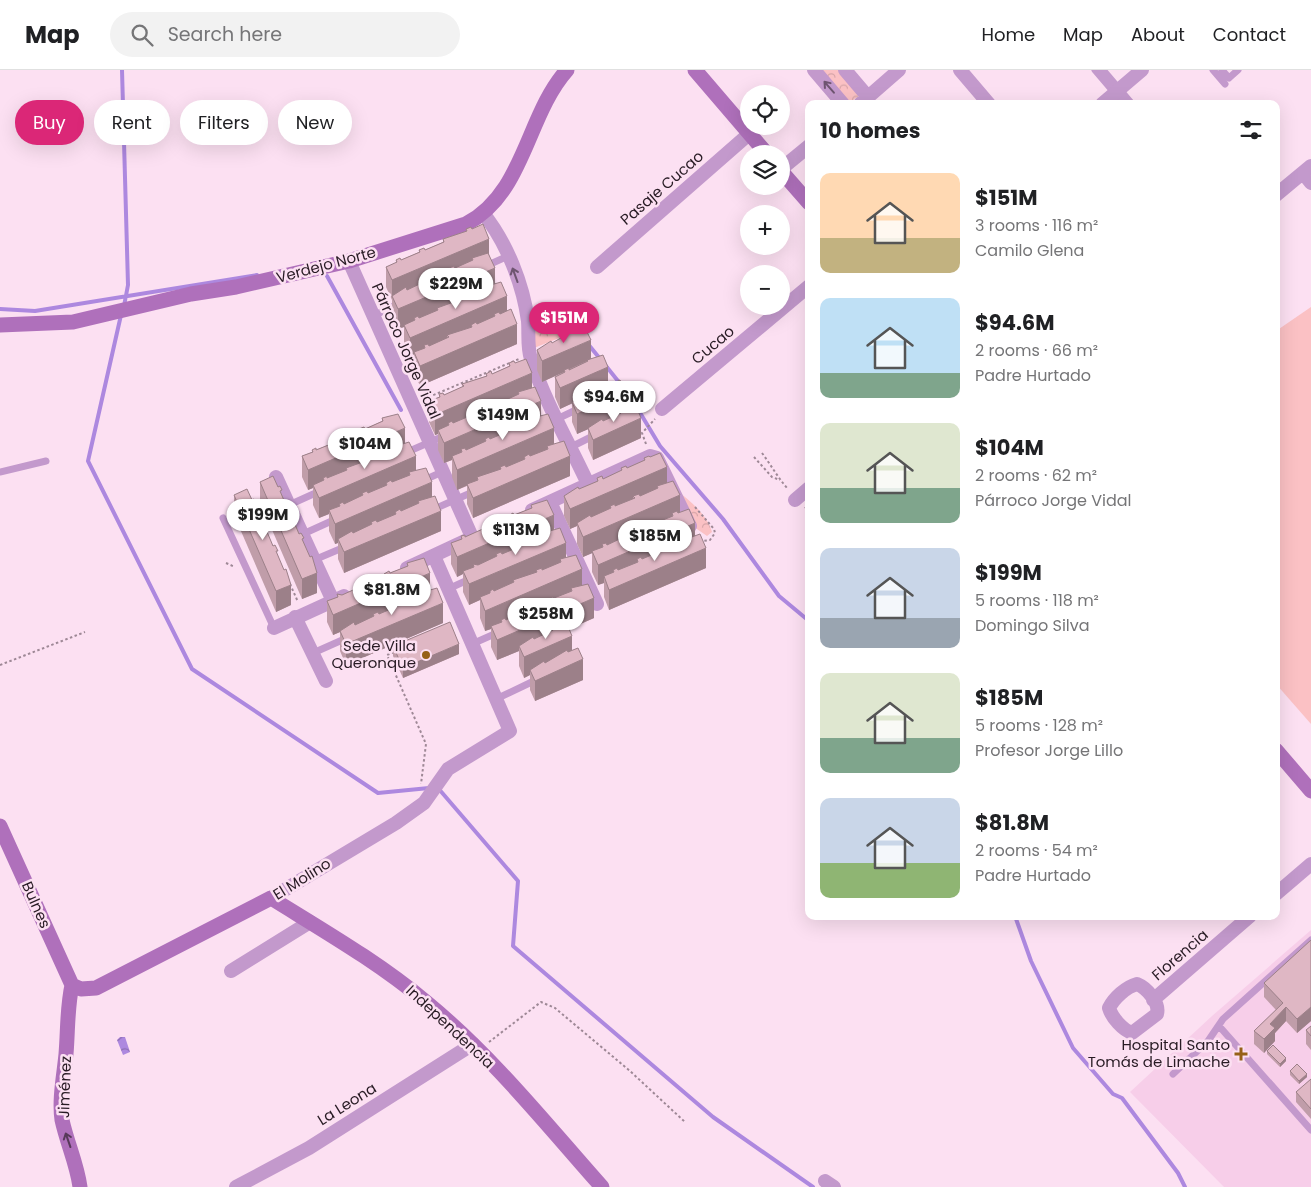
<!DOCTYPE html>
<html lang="en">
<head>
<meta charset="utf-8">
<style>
  body { margin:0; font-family:Poppins,sans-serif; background:#f2f2f2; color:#202124; height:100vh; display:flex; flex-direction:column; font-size:19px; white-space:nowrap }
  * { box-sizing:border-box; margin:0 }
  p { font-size:16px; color:#757577 }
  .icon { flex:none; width:28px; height:28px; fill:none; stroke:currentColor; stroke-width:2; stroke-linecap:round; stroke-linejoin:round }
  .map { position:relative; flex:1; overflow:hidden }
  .drawer { position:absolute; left:805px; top:30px; width:475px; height:820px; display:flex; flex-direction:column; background:#fff; border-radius:10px; box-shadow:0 5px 20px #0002 }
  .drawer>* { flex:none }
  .top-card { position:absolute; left:15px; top:30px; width:475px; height:45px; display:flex; gap:10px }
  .fabs { position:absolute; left:740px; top:15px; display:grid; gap:10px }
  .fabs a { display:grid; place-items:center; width:50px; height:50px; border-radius:50%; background:#fff; box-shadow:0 5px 20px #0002; font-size:25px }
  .price { position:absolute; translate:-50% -42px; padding:0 11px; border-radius:18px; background:#fff; color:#222; font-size:16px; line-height:32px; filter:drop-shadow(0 1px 2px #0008) }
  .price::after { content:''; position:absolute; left:50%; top:30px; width:15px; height:11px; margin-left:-8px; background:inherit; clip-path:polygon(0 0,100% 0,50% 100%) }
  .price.on { background:#db2777; color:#fff }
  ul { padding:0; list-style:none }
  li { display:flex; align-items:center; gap:15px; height:125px; padding:0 15px }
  li span { display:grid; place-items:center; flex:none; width:140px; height:100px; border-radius:10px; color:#555 }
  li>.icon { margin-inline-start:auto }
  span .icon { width:60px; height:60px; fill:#fffc; stroke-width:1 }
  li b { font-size:21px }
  h2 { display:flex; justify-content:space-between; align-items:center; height:60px; padding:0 15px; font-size:21px }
  .pill { padding:0 18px; border-radius:22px; background:#fff; box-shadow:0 5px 20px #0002; font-size:18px; line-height:45px }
  .pill.on { background:#db2777; color:#fff }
  header { display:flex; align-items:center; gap:30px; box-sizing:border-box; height:70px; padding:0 25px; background:#fff; border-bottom:1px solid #e0e0e0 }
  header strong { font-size:24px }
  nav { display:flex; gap:28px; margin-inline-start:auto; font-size:18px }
  .search { width:350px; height:45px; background:#f2f2f2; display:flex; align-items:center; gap:12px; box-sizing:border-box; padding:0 18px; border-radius:28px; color:#757577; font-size:19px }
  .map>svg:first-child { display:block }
  .built { fill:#f7cee9 }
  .forest { fill:url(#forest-crowns) }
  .pitch { fill:#fbc1c4 }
  .water { fill:url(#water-waves) }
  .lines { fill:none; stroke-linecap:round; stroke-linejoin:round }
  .stream { stroke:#ad88df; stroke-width:4 }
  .path { stroke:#9e8896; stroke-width:2; stroke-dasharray:2.5 2.5; stroke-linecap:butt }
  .lane { stroke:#c399cc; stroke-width:7 }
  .street { stroke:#c399cc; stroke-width:14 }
  .secondary { stroke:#af70bb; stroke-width:15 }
  .wall { fill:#c09da9 }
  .shaded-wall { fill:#9c8089 }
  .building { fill:#dfb7c4; stroke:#9c8089 }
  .oneway { stroke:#6e5470 }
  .oneway2 { stroke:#573959 }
  .poi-dot { fill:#966117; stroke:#fce0f2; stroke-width:2 }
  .labels { text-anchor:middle; stroke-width:5; stroke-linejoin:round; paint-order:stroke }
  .street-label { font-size:15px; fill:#281b24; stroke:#fce0f2 }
  .poi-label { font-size:15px; fill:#281b24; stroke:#fce0f2; text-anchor:end }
</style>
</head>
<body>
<header>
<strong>Map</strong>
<div class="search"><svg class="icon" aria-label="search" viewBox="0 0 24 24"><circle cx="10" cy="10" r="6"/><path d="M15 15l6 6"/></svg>Search here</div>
<nav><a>Home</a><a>Map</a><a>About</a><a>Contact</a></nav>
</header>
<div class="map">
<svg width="1311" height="1117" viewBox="0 0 1311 1117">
  <defs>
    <pattern id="forest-crowns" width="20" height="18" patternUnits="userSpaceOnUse" patternTransform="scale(1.25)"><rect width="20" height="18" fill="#fbc1c4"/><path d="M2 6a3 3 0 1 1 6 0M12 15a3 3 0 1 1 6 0" fill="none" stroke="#d7a5a8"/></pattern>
    <pattern id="water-waves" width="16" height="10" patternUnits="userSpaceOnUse" patternTransform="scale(1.25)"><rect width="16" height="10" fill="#ad88df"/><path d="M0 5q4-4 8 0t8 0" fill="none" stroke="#8d6eb5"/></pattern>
  </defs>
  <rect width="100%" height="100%" fill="#fce0f2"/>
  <path class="built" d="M1311,860V1117H1224L1130,1022L1212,946Z"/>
  <path class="forest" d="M818,0H840L861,25L847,34Z
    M561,244L572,263L534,278V255Z
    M675,419C688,429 707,444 712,462L707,466L694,457Z"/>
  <path class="pitch" d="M1311,237V654L1276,614V261Z"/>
  <path class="water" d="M120,967H125L130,982L123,985L117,970Z"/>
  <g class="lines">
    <path class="stream" d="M122,0L128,215L124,236
      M327,206L401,340
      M0,239L35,241L257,205
      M121,245L88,391L192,599L378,723L429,718
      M588,274L601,290
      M606,296L630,326L660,376L723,449L779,526L809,551
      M438,718L518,811L513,876L713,1047L813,1117
      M1015,846L1031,891L1073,978L1113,1024L1122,1028L1178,1103L1185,1117"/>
    <path class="path" d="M424,329L519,289
      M646,374L642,363L655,349
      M762,383C771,395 778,408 788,419
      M754,387L772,407L780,410
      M695,437L714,459L715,463L710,470L702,471
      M805,437L809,442
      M226,493L235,497
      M290,514L298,532
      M394,582L387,585L426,674L421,714
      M0,595L85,562
      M489,972L541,932L555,938L630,1001L685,1052"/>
    <path class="lane" d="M1095,0L1124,34
      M1103,0L1132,34
      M1213,0L1225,14
      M1222,0L1229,8L1238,0
      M486,196L508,186
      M373,246L400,233
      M397,302L421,292
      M557,349L580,338
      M569,378L595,365
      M405,383L446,365
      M0,402L46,391
      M422,411L442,402
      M289,435L320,421
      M432,440L475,421
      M223,448L274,558
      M303,464L336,449
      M314,490L347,476
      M448,519L472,508
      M472,574L499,562
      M313,583L349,567
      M496,629L538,609
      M1219,956L1311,1060
      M1173,1004L1208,971L1223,949L1311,870"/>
    <path class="street" d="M814,0L843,34
      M845,0L868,27
      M960,0L989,34
      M860,34L899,0
      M1102,34L1142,0
      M781,99L809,76
      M1303,103L1311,113
      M1276,125L1311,96
      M483,143C507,173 523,214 528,251C529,264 527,277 531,289C545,332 569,373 588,414
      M349,191L472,467
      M597,197L749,64
      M662,339L809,216
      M276,407L333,531
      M795,430L809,418
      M550,432L597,534
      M532,440L650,386L657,388L690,456
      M407,498L467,470
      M295,547L326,611
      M274,558L344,526
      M1276,824L1311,794
      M271,828L396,753L424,733L448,699L510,661L434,486
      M231,901L310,852
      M1137,914C1147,918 1160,933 1157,944L1132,963C1123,960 1112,948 1109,938C1114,928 1126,917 1137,914Z
      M1153,930L1250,846
      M825,1111L834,1117
      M236,1117L309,1078L473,974"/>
    <path class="secondary" d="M695,0L767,84
      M781,101L809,133
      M0,255L73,252L191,224L236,217L349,191L466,154C525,123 526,46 567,0
      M1276,680L1311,721
      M0,756L72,915
      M72,915L81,919L96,918L271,828C324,861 378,892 426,932C492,986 546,1054 602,1117
      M72,915C67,938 68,960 66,984C64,1005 59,1029 62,1050C67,1073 77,1094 80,1117"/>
  </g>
  <path class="wall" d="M466,159L489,184L495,214L507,241L517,274L420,316L414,302V286L410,288L404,275V257L398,259L392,246V230L386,217V197L396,193V190H401L419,182V180H425L443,172V169L466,162Z
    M552,273L591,289L625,339L641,368L593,390L588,378V359L577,364L572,352V333L560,339L555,327V307L564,302L542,312L537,300V280Z
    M509,293H515L532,318L541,346L570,406L473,448L467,434V416L457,420L452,407V390L444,393L438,380V364L435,365L429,352V331L439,327V324L444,325L462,317V314L486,306V304H492L509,296Z
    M382,348L405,373L416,400L432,427L441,461L344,503L338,489V473L335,474L329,461V444L319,448L313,435V418L308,420L302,407V386L312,382V380H316L335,372V369H340L359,362V359H365L382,351Z
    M644,388L667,413L680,443L695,466L706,498L609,540L604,527V513L598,515L592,502V483L583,487L577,474V456L570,459L564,446V426L597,411V408L603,409L621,401V398H627L644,390Z
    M260,412L282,425L304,473L317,523L302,529L260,432Z
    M234,425L262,453L278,486L291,535L276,542L234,445Z
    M531,435L554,460L566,488L582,515L594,548L569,559L572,580L583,610L535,631L530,620V605L524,608L519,596V581L497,590L491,577V559L485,561L480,548V530L469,535L463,522V504L457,507L451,494V473L461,469V466L465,467L484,459V456H490L508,448V446L514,445L531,438Z
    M407,493L430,520L443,553L346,595L340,581V562L333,565L327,552V531L337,527V524L342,525L361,517V514H366L384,506V504L390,503L407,496Z
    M393,576L459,584L403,608L393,586Z
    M1311,870V951L1297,963L1286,951L1275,963V971L1264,983L1254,974V961L1276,940L1264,927V913Z
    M1311,956V980L1306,974V960Z
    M1267,981L1286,991L1280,997L1267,984Z
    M1290,1001L1307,1007L1299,1014L1290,1005Z
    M1311,1009V1049L1296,1032V1022Z"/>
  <path class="shaded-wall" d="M489,169V189L473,190L472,188V196L450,201L449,198V206L426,211L425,209V216L392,226V231V210Z
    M495,198V218L485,219L484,217V223L462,229L461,227V233L438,240L437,238V243L415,250L414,248V253L404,255V257L398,259V239Z
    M507,226V247L495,246L494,244V252L472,257L471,255V262L449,267L447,265V272L425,278L424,275V282H414V286L410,288V268Z
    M517,254V274L420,316V296Z
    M591,270V290H587V291L565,301L564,300V302L542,312V291Z
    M608,297V317L583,327L582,325V329L560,339V318Z
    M532,303V323L519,324L518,322V329L496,334L495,332V339L472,345L471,342V349L449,355L448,353V359L438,360V364L435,365V345Z
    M625,322V343L621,341V345L577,364V344Z
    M541,331V352L533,351L532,348V356L509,361L508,359V366L486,371L485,369V376L462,382L461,379V386H452V390L444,393V373Z
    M641,348V368L593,390V370Z
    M405,358V379H394L393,377V384L371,389L370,387V394L347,400L346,398V404L324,410L323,408V414L313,415V418L308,420V400Z
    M554,358V378L547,376V381L525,389L524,387V391L501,401L500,397V401L477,407V411L457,420V400Z
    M416,386V407L410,405L409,402V410L387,415L386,413V420L363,425L362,423V430L340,436L339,434V440H329V444L319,448V428Z
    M570,386V406L473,448V428Z
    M667,397V418H658L657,416V422L635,428L633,426V432L611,438L610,436V442L577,453V456L570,459V439Z
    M432,412V432L419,433L418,431V438L396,444L395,442V448L372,454L371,452V458L338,469V473L335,474V454Z
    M680,425V446H673L672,443V449L650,456L649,454V459L626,466V464V469L603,477L602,474V479L583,487V467Z
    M441,441V461L344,503V482Z
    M554,445V465L544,466L543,463V470L521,476L520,474V480L497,486L496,484V490L474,497L473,494V500L463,501V504L457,507V487Z
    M695,453V473L685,471L684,469V478L661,481L660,479V488L638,492L637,489V498L614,502L613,500V508L604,506V513L598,515V495Z
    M566,473V493L561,492L560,489V496L537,502L536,500V506L514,512L513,510V516L490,523V521V526L480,527V530L469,535V514Z
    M706,478V498L609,540V520Z
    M582,499V520L572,521L571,518V524L549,531L548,529V534L525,541V539V544L502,552L501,550V554L491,556V559L485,561V541Z
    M317,503V523L302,529V509Z
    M430,503V523H420V528L398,537L397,533V538L374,546L373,544V548L333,565V545Z
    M291,515V535L276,542V521Z
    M594,528V548L553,566V560L552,558V567L519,576V581L497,590V570Z
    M443,533V553L346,595V574Z
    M572,566V586L530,600V605L524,608V587Z
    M459,574V584L403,608V598Z
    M583,589V610L535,631V611Z
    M1286,937V951L1275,963V971L1264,983V969L1270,954Z
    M1311,937V951L1297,963V949Z
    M1286,988V991L1280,997V994Z
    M1307,1004V1007L1299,1014V1011Z"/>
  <path class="building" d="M483,154L489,169L392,210L386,197L397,192L396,190L400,188L401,190L420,182L419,180L424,178L425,180L444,172L443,169L467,161L466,159L471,157L472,159Z
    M488,183L495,198L398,239L392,226L406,217L407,220L426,211L425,209L430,207L431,209L450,201L449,198L454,196L455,198L473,190L472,188Z
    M501,212L507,226L410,268L404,255L415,250L414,248L418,246L419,248L438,240L437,238L462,229L461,227L466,225L467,227L485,219L484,217Z
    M511,239L517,254L420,296L414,282L425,278L424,275L428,274L429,276L449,267L447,265L472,257L471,255L476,252L477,254L495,246L494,244L499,242L500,244Z
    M585,258L591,270L542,291L537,280L551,271L552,273L575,260L576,262Z
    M603,285L608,297L560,318L555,307L565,302L564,300L569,298V300L588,291L587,290Z
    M526,289L532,303L435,345L429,331L440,327L439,324L443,323L444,325L464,316L462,314L487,306L486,304L491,301L492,304L510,296L509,293L514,291L515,293Z
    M620,310L625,322L577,344L572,332L583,327L582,325L586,323L587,325L609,313L610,315Z
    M535,317L541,331L444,373L438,360L449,355L448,353L452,351L453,353L472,345L471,342L476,341L477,343L496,334L495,332L500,330L501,332L519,324L518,322Z
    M636,336L641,348L593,370L588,358L602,349L603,351L621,343V341Z
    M398,344L405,358L308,400L302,386L313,382L312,380L316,378V380L336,372L335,369L340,367V369L360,361L359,359L364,357L365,359L383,351L382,348Z
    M548,344L554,358L457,400L452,386L462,382L461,379L465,378L466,380L486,371L485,369L489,367L490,369L509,361L508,359L514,356V358L533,351L532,348Z
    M564,371L570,386L473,428L467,414L478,410L477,407L501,399L500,397L505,395L506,397L525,389L524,387L529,384L530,386L548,379L547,376Z
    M409,372L416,386L319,428L313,415L324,410L323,408L327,406V408L347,400L346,398L371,389L370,387L375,385L376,387L394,379L393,377Z
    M660,383L667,397L570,439L564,426L578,417L579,419L598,411L597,408L602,406L603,409L622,400L621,398L626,396L627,398L645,390L644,388L649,386L650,387Z
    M426,398L432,412L335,454L329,440L340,436L339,434L343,432L344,434L363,425L362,423L367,421L368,423L387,415L386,413L391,410L392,412L410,405L409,402Z
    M273,406L278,417L280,416L282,420L280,421L288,440L291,439L293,444L291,445L299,464L301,463L304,468L302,469L310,487L312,486L317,503L302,509L260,412Z
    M673,411L680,425L583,467L577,453L590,445L591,447L611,438L610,436L615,434V436L635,428L633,426L639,424L640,426L658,418L657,416Z
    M247,419L252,430L254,429L262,453L265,452L267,457H265L273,476L275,475L278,481H276L284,500L286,499L291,515L276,521L234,425Z
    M435,426L441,441L344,482L338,469L352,461L353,463L372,454L371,452L376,450L377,452L396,444L395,442L400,439L401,441L419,433L418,431Z
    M547,430L554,445L457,487L451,473L462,469L461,466L465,465V467L485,458L484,456L489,454L490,456L509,448L508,446L513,443L514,445L532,438L531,435Z
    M689,439L695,453L598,495L592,481L603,477L602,474L606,473L607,475L626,466V464L630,462L631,464L650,456L649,454L654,451L655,453L673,446L672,443L677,441L678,443Z
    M560,458L566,473L469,514L463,501L474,497L473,494L478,495L497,486L496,484L501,482L502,484L521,476L520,474L525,471L526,473L544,466L543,463Z
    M700,464L706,478L609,520L604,506L614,502L613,500L617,498L618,500L638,492L637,489L641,487L642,489L661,481L660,479L666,477V479L685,471L684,469L688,466L689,468Z
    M576,485L582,499L485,541L480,527L490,523V521L493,519L494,521L514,512L513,510L537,502L536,500L542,498V500L561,492L560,489Z
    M424,488L430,503L333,545L327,531L338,527L337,524L342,525L362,516L361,514L365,512L366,514L385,506L384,504L389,501L390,503L408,496L407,493Z
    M588,514L594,528L497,570L491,556L502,552L501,550L505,548L506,550L525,541V539L529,537L530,539L549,531L548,529L553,527L554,528L572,521L571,518Z
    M437,518L443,533L346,574L340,561L354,552L355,555L374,546L373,544L378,542L379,544L398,536L397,533L402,531L403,533L421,525L420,523Z
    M450,552L459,574L403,598L393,576Z
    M567,554L572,566L524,587L519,576L533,567L534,569L553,560L552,558Z
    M578,578L583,589L535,611L530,600L544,591L545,593L567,580L568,582Z
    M1311,870V937L1297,949L1286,937L1270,954L1275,958L1264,969L1254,961L1283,933L1264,913Z
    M1311,956V966L1306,960Z
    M1273,975L1286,988L1280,994L1267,981Z
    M1297,994L1307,1004L1299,1011L1290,1001Z
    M1311,1009V1039L1296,1022Z"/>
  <defs><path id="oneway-shaft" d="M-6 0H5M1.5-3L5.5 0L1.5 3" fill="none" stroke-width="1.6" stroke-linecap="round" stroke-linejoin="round" transform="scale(1.25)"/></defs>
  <g class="oneway">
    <use href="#oneway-shaft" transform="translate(829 17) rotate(-131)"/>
    <use href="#oneway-shaft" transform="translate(515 205) rotate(-110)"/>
  </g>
  <use class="oneway2" href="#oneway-shaft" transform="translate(68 1070) rotate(-109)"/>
  <g class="poi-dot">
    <circle cx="426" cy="585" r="5"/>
    <path d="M1238.5 976.5h5v5h5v5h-5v5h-5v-5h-5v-5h5z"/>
  </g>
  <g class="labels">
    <g class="street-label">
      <text transform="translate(662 118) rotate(-41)" y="5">Pasaje Cucao</text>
      <text transform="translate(326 195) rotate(-15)" y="5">Verdejo Norte</text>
      <text transform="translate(713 275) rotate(-40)" y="5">Cucao</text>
      <text transform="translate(406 281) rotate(66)" y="5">Párroco Jorge Vidal</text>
      <text transform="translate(302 809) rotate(-32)" y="5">El Molino</text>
      <text transform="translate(36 835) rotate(66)" y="5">Bulnes</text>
      <text transform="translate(1180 885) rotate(-41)" y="5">Florencia</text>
      <text transform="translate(450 957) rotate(43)" y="5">Independencia</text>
      <text transform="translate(65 1017) rotate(-88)" y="5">Jiménez</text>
      <text transform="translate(347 1034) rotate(-32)" y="5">La Leona</text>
    </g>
    <g class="poi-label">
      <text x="416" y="581">Sede Villa<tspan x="416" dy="17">Queronque</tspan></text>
      <text x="1230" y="980">Hospital Santo<tspan x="1230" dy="17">Tomás de Limache</tspan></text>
    </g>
  </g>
</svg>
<div class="fabs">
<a><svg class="icon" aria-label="locate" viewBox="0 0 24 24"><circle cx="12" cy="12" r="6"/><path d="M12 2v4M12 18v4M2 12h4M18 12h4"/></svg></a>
<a><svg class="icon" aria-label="layers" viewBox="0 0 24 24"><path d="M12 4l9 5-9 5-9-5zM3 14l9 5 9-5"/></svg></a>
<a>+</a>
<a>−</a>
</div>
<b class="price" style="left:456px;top:240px">$229M</b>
<b class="price on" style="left:564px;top:274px">$151M</b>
<b class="price" style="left:614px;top:353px">$94.6M</b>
<b class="price" style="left:503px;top:371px">$149M</b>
<b class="price" style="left:365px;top:400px">$104M</b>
<b class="price" style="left:263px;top:471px">$199M</b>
<b class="price" style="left:516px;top:486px">$113M</b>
<b class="price" style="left:655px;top:492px">$185M</b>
<b class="price" style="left:392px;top:546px">$81.8M</b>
<b class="price" style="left:546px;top:570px">$258M</b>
<div class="top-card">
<a class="pill on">Buy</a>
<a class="pill">Rent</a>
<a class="pill">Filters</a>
<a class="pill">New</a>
</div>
<section class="drawer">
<h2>10 homes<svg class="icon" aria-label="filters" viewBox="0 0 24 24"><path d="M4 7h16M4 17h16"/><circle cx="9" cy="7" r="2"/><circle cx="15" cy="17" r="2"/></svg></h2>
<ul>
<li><span style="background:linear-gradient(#ffd9b3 65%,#c2b280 0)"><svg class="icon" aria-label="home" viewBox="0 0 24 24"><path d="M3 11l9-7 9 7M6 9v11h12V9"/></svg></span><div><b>$151M</b><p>3 rooms · 116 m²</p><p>Camilo Glena</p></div></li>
<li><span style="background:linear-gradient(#bfe0f5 75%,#7fa58c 0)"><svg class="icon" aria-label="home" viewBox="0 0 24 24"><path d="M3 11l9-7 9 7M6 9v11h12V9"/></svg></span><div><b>$94.6M</b><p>2 rooms · 66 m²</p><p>Padre Hurtado</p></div></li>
<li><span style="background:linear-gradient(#dfe7d0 65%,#7fa58c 0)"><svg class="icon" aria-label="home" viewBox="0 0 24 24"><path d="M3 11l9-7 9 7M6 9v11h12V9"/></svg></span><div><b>$104M</b><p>2 rooms · 62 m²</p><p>Párroco Jorge Vidal</p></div></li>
<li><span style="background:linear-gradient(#c9d6e8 70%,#9aa5b1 0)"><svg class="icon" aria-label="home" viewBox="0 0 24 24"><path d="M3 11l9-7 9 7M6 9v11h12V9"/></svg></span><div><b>$199M</b><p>5 rooms · 118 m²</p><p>Domingo Silva</p></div></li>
<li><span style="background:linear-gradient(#dfe7d0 65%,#7fa58c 0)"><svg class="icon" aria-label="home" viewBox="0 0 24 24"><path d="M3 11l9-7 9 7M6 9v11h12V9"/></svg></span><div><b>$185M</b><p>5 rooms · 128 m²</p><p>Profesor Jorge Lillo</p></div></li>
<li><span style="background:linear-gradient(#c9d6e8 65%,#8fb573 0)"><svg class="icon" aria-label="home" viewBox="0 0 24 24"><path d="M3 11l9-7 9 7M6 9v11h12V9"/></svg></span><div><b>$81.8M</b><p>2 rooms · 54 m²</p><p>Padre Hurtado</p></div></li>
</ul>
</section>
</div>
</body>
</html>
